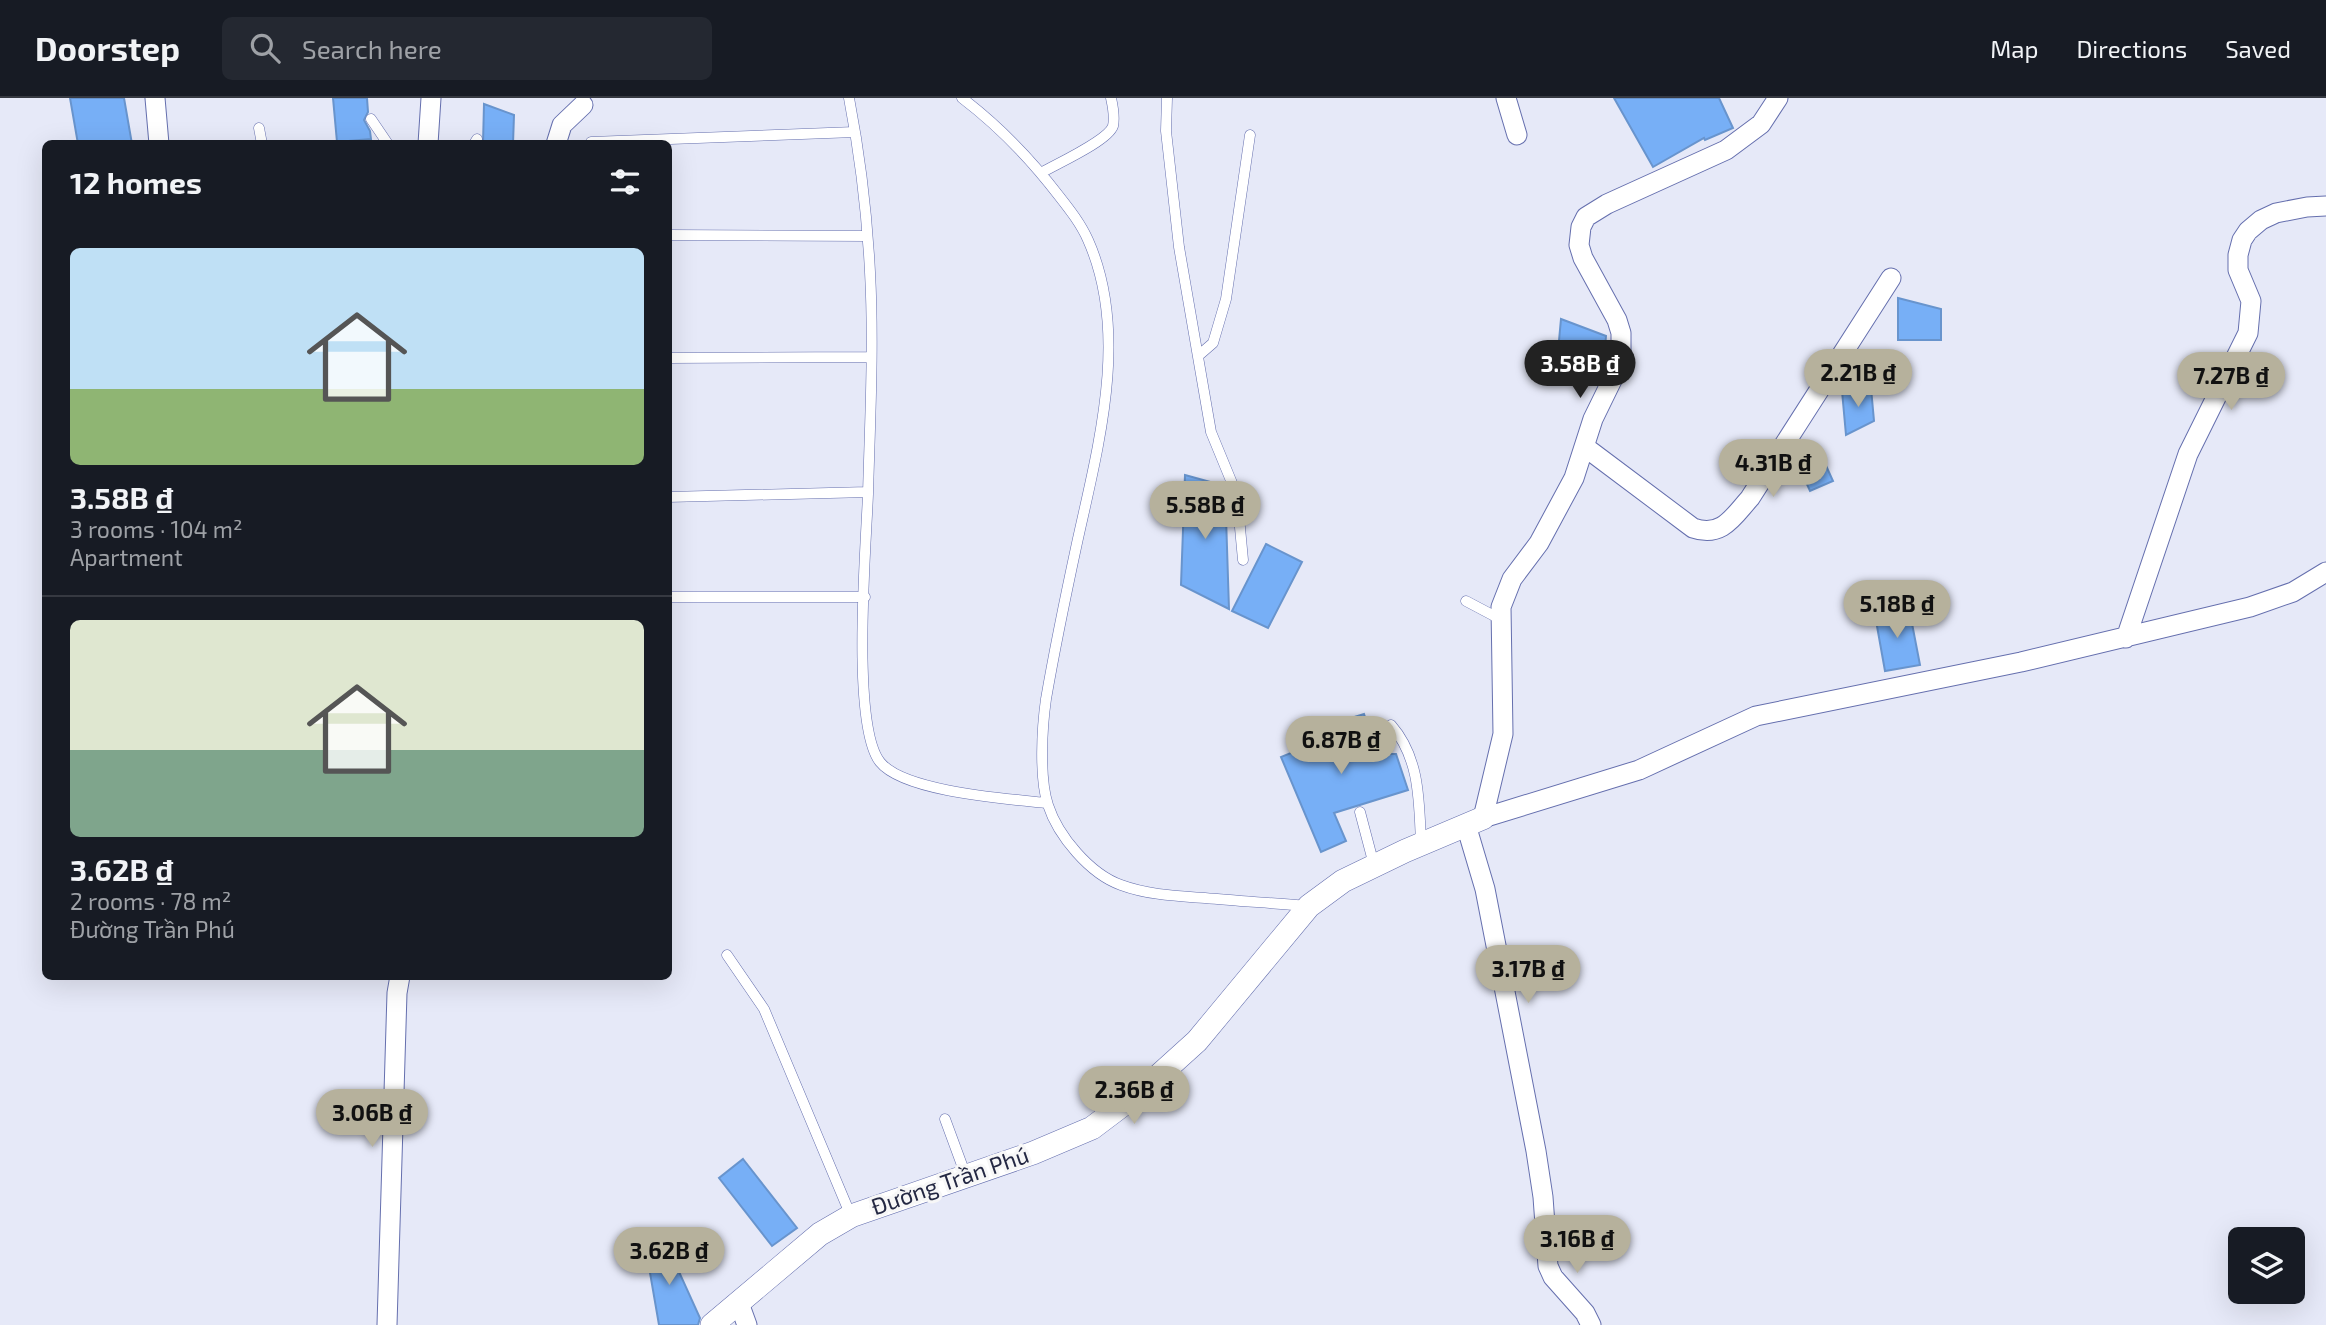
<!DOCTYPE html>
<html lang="en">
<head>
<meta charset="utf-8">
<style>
  body { margin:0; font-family:"Exo 2",sans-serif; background:#242831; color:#f1f3f6; height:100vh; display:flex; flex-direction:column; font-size:26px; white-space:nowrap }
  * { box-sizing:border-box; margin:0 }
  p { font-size:23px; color:#9ea1a6 }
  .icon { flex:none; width:38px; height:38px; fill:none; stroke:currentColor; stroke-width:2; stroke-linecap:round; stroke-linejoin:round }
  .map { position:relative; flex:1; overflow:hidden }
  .sheet { position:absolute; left:42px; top:42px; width:630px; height:840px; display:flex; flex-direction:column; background:#171b24; border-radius:10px; box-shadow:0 7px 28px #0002 }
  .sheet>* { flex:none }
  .fabs { position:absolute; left:2228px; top:1129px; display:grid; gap:14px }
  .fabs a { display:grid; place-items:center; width:77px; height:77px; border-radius:10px; background:#171b24; box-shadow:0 7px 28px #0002; font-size:35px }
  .price { position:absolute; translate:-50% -60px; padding:0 16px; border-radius:24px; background:#b6b19c; color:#111; font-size:23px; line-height:46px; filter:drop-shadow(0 2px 4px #0008) }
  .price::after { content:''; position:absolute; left:50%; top:42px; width:21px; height:16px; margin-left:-10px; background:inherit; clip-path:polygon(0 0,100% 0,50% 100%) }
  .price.current { background:#222; color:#fff }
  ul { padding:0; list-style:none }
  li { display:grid; align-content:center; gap:14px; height:371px; padding:0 28px }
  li+li { border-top:2px solid #363941 }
  li span { display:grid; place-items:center; height:217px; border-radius:10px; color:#555 }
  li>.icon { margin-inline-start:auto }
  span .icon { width:126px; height:126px; fill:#fffc; stroke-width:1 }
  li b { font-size:30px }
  h2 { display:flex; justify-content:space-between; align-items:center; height:84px; padding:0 28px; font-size:30px }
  header { display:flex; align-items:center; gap:42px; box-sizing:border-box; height:98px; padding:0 35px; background:#171b24; border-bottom:2px solid #363941 }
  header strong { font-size:33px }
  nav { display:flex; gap:38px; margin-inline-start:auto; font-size:24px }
  .search { width:490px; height:63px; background:#242831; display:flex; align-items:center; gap:18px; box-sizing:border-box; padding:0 24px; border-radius:10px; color:#9ea1a6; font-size:26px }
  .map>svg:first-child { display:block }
  .building { fill:#77aff6; stroke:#6894cd; stroke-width:2 }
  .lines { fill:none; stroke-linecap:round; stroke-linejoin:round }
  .service-casing { stroke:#656fae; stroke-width:11 }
  .minor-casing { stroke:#656fae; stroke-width:21 }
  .tertiary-casing { stroke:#656fae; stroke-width:24 }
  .service { stroke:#fff; stroke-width:10 }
  .minor { stroke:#fff; stroke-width:19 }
  .tertiary { stroke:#fff; stroke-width:23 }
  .labels { text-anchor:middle; stroke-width:6; stroke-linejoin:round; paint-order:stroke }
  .street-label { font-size:23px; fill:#242843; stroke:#f7f7f7 }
</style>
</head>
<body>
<header>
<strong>Doorstep</strong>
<div class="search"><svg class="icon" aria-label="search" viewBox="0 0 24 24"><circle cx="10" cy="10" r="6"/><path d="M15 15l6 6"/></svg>Search here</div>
<nav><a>Map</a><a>Directions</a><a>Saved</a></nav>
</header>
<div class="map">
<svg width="2326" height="1227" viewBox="0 0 2326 1227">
  <rect width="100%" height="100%" fill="#e6e9f8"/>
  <path class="building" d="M70,0H124L132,46H78Z
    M333,0H367L368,14L364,22L370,33L371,41L337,44Z
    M1614,0H1719L1733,30L1705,42L1704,40L1653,69Z
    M484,6L514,17L513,46H483Z
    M1898,200L1941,211V242H1898Z
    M1561,221L1606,238L1603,273L1600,280L1556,275Z
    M1871,290L1874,323L1846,337L1842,293Z
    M1818,350L1833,383L1810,393L1795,360Z
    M1185,377L1225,388L1229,511L1181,487Z
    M1266,446L1302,464L1268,530L1232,513Z
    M1909,510L1920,567L1885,573L1875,517Z
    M1364,616L1377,656H1396L1408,692L1334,715L1346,743L1321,754L1281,659L1323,642L1319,630Z
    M743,1061L797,1130L772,1148L719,1080Z
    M644,1140L665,1143L700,1220L698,1227H659Z"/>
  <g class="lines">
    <defs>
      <path id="service" d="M849,0C860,57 867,115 870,174C874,247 870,322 868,396C866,449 851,627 880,664C904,694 1009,701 1047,705
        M962,0C1000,29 1030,60 1059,98C1070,112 1081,126 1088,142C1130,236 1098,349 1077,445C1066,496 1055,549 1046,601C1042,629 1039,680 1048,707C1058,738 1090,776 1121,787C1148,797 1177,798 1205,800C1238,803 1272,805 1306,808
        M1167,0L1166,33L1179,149L1211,334L1232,385L1238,408L1243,462
        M371,21L388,46
        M259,30L262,46
        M591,44L855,34
        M474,46L477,41
        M1041,75C1056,66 1108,43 1113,28C1115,19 1113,9 1111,0
        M668,137L867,138
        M1198,258L1213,245L1226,201L1250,37
        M668,260L870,259
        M668,399L868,394
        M668,499H865
        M1466,503L1500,521
        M1391,627C1420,660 1419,703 1421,745
        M1360,714L1374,767
        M727,857L764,911L851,1118
        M945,1021L966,1078"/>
      <path id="minor" d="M155,0L159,46
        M1506,0L1517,37
        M428,46L431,0
        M556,46L562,27L583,7
        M1585,349L1693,430C1722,440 1733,419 1750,400L1891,180
        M2126,540L2188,356L2248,235L2251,203L2238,172V157L2242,142L2248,133L2261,122L2276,115L2307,109L2326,108
        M1483,720L1639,672L1756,618L2021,564L2250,509L2293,494L2326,474
        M1483,720L1503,636L1501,509L1512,481L1539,445L1574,380L1593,321L1615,276L1621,260V235L1617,222L1583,160L1579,147L1581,129L1586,119L1607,106L1726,52L1761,26L1778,0
        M1466,727L1485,791L1536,1053L1543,1099L1548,1168L1553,1179L1585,1215L1591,1227
        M739,1205L747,1227
        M387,1227L397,895L400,878"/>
      <path id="tertiary" d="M712,1227L820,1136L851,1118L1033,1055L1092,1030L1145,990L1197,943L1309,808L1343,783L1405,753L1483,720"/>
    </defs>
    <use href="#service" class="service-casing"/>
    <use href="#minor" class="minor-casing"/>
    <use href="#tertiary" class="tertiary-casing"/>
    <use href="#service" class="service"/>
    <use href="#minor" class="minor"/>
    <use href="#tertiary" class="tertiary"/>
  </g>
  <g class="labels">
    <g class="street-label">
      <text transform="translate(950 1083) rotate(-19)" y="8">Đường Trần Phú</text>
    </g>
  </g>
</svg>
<div class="fabs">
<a><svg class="icon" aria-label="layers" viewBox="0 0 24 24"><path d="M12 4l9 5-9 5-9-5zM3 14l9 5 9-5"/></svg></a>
</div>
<b class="price current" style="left:1580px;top:302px">3.58B ₫</b>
<b class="price" style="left:1858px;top:311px">2.21B ₫</b>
<b class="price" style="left:2231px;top:314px">7.27B ₫</b>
<b class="price" style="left:1773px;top:401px">4.31B ₫</b>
<b class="price" style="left:1205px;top:443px">5.58B ₫</b>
<b class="price" style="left:1897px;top:542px">5.18B ₫</b>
<b class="price" style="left:1341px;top:678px">6.87B ₫</b>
<b class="price" style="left:1528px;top:907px">3.17B ₫</b>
<b class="price" style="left:1134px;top:1028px">2.36B ₫</b>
<b class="price" style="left:372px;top:1051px">3.06B ₫</b>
<b class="price" style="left:1577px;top:1177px">3.16B ₫</b>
<b class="price" style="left:669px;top:1189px">3.62B ₫</b>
<section class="sheet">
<h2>12 homes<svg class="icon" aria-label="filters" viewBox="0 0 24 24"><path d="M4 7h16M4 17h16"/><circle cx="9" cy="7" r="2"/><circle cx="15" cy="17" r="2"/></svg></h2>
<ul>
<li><span style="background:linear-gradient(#bfe0f5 65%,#8fb573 0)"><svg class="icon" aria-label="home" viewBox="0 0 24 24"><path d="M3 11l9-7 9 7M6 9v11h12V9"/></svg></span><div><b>3.58B ₫</b><p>3 rooms · 104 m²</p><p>Apartment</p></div></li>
<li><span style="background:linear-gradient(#dfe7d0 60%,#7fa58c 0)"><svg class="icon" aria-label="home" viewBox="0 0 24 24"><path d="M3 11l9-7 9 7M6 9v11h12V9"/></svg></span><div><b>3.62B ₫</b><p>2 rooms · 78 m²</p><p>Đường Trần Phú</p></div></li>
</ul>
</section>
</div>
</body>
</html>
